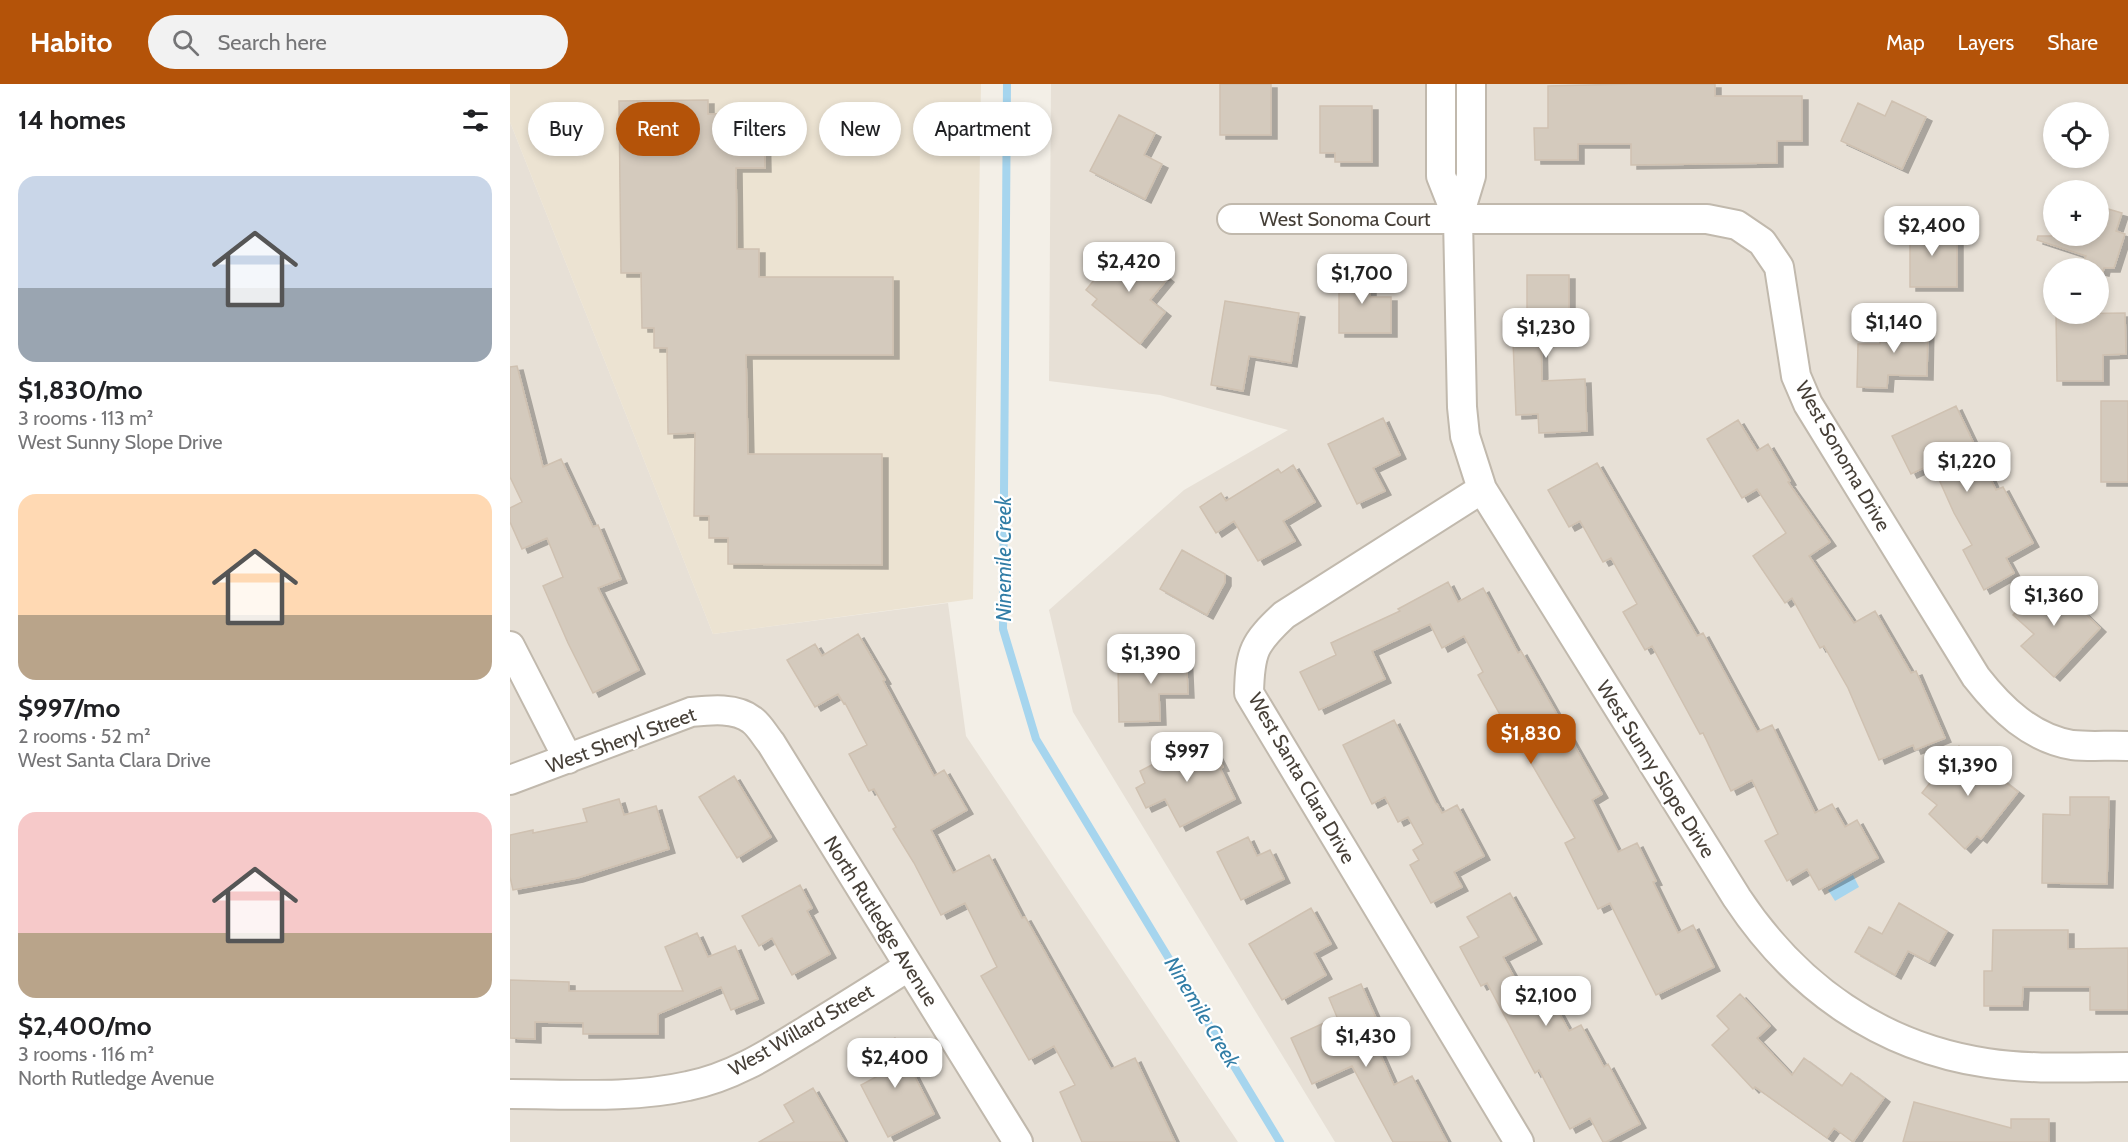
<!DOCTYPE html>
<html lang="en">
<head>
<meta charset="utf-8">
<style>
  body { margin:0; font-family:Cabin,sans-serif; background:#f2f2f2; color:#202124; height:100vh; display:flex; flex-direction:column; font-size:22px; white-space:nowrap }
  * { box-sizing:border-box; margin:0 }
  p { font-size:20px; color:#757577 }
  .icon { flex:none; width:33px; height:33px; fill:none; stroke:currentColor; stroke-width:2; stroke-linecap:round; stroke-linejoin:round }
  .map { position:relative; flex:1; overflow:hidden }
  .details { display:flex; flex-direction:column; background:#fff; width:510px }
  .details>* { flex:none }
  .hud { position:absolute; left:18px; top:18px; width:570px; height:54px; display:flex; gap:12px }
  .fabs { position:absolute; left:1533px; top:18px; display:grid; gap:12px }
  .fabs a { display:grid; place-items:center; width:66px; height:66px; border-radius:50%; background:#fff; box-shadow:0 3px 9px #0003; font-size:30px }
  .price { position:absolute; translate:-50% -51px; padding:0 14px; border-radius:12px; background:#fff; color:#222; font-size:20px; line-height:39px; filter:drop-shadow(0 2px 3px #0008) }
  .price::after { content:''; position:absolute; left:50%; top:36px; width:18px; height:14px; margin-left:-9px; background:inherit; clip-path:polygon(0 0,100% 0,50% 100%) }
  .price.active { background:#b45309; color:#fff }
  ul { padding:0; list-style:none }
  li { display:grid; align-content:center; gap:12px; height:318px; padding:0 18px }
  li span { display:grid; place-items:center; height:186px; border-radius:18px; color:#555 }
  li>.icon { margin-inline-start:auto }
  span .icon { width:108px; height:108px; fill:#fffc; stroke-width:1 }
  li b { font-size:26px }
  h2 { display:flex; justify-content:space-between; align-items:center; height:72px; padding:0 18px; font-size:26px }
  .tag { padding:0 21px; border-radius:27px; background:#fff; box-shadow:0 3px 9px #0003; font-size:21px; line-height:54px }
  .tag.active { background:#b45309; color:#fff }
  header { display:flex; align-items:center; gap:36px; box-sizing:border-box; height:84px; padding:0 30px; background:#b45309; color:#fff }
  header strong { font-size:28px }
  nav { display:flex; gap:33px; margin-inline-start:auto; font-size:21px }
  .search { width:420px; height:54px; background:#f2f2f2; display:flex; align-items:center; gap:15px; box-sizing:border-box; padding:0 21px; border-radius:33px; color:#757577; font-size:22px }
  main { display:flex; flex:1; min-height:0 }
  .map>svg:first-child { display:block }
  .residential { fill:#e7e0d6; fill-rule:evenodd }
  .education { fill:#ece3d2 }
  .water { fill:#a6d5ee }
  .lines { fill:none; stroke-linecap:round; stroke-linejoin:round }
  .stream { stroke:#a6d5ee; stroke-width:8 }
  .building { fill:#d4cabd; stroke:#cfc1b1; stroke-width:1.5; filter:url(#shadow) }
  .street-casing { stroke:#c1b9ad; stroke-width:32 }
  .street { stroke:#fff; stroke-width:28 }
  .labels { text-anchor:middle; stroke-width:4.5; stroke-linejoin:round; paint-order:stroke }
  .street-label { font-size:20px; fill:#463f37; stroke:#fff }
  .water-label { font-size:21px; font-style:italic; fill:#317da6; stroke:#fff }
</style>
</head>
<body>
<header>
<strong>Habito</strong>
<div class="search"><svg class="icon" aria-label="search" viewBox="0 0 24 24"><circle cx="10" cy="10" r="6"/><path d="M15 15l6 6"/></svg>Search here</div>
<nav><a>Map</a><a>Layers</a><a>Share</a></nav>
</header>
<main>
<section class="details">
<h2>14 homes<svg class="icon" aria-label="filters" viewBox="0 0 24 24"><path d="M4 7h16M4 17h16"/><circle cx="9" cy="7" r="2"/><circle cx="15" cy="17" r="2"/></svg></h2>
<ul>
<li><span style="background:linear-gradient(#c9d6e8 60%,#9aa5b1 0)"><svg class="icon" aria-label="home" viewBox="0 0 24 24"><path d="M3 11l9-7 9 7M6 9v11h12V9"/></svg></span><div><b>$1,830/mo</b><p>3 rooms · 113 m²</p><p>West Sunny Slope Drive</p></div></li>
<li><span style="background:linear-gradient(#ffd9b3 65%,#b9a48a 0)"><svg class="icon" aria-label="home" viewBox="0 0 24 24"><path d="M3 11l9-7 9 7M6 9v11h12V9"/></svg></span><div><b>$997/mo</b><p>2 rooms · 52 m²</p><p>West Santa Clara Drive</p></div></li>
<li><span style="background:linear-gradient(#f6c9c9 65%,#b9a48a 0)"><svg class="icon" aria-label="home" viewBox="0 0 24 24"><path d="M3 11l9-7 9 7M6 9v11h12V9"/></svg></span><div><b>$2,400/mo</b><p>3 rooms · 116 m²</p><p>North Rutledge Avenue</p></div></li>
</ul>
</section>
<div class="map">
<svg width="1618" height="1058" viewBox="0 0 1618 1058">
  <defs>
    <filter id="shadow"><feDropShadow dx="6" dy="4" stdDeviation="0" flood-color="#0004"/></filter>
  </defs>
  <rect width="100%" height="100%" fill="#f3efe7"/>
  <path class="residential" d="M541,0H1618V1058H825L563,628L539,526L674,406L778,346L650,311L539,297ZM1544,28H1588V74H1544ZM1544,106H1588V152H1544ZM1544,184H1588V230H1544Z
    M0,38L203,550L438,519L456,652L728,1058H0Z"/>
  <path class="education" d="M0,0H471L463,515L203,550L0,38Z"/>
  <path class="water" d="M1343,791L1349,803L1325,817L1318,806Z"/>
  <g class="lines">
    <path class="stream" d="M497,0L493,545L526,655L770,1058"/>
  </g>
  <path class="building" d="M710,0H761V51H710Z
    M1120,0H1205V12H1292V57H1267V79L1121,81V60H1068V76H1025L1024,44H1038V2Z
    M198,16V30L254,29L255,84H226L227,165H249V193H383V271H236L238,370H372V481L218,480V454H199V432H184L185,349L158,350L157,264H144V244H132L131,189H111L109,17Z
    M1382,17L1416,33L1392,85L1331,57L1348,19L1375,32Z
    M810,22H862V78H825V69H810Z
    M609,31L645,49L634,71L652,80L635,115L580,87Z
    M1588,122L1612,129L1606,147L1615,150L1604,184H1594L1593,188L1588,187V184H1571L1576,172L1527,156L1528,152H1588Z
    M1400,138L1430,139V153H1447V203H1400Z
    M614,159L658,194L640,216L655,228L630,260L582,221L587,215L576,206Z
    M829,186H860V213H881V249H829Z
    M1017,191H1059V247H1031L1032,297L1075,295L1077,347L1029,349L1028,330L1006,331L1002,232L1017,231Z
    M715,217L789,229L781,279L739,272L733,307L701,301Z
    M1615,229L1616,270L1593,271V297H1547L1546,230Z
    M1370,238H1418L1417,292L1378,291L1377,304L1347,303L1348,260H1370Z
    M7,282L33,383L51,375L83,443L88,441L111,495L88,504L129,586L83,609L58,559L33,502L53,493L37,454L12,465L0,438V424L12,418L0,393V283Z
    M1591,317H1618V398H1591Z
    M1446,322L1486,406L1493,403L1523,459L1496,474L1504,489L1474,506L1453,466L1462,461L1444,429L1422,380L1401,390L1382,352Z
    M873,334L890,371L863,384L875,407L847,420L818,360Z
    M1228,336L1247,367L1258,360L1280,397L1278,398L1320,458L1299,472L1344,539L1365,527L1401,589L1406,587L1435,654L1405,666L1403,661L1369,676L1338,604L1314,562L1310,564L1282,514L1275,519L1243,472L1276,449L1247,405L1232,414L1197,355Z
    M1087,379L1187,552L1193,549L1247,648L1262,641L1305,729L1322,720L1335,743L1347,736L1368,774L1309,806L1297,785L1277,797L1255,757L1268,750L1242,696L1221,707L1193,649L1190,650L1142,562L1135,566L1113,528L1127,520L1101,474L1093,478L1070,437L1059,443L1038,406Z
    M783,381L805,418L773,437L785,457L748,477L724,437L706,449L690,423L711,409L716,417L768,385L771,389Z
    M672,466L715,490V498L697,531L650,505Z
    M1538,494L1590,544L1544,593L1511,562L1524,550L1503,531Z
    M938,498L948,518L973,504L1008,569L1011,567L1092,710L1082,716L1108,768L1127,759L1146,797L1143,798L1168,849L1183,841L1204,883L1146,911L1100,819L1088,825L1055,759L1065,754L1000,643L998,645L968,591L973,588L954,552L932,564L920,540L862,567L875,595L809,626L790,588L826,571L821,559L890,527L888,525Z
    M348,550L375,596L373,597L424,692L434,686L457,726L421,746L443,789L479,771L512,834L515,833L601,985L625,974L665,1058H572L550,1008L565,1001L544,962L519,976L471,892L487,883L455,819L431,831L404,779L383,745L386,743L364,705L359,707L339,670L357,661L335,619L334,620L328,610L305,623L277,576L305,560L312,572Z
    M640,566H676L678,610H649L650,637L609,638L608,582H640Z
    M884,636L926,720H927L932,729L947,721L974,772L944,788L952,803L921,819L900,781L909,776L903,766L913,760L898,733L888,738L875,713L862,720L833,661Z
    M697,652L713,683L710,684L725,715L670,743L655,715L636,724L626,704L635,699L630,687Z
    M1449,662L1508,708L1471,755L1467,752L1455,765L1419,730L1427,721L1412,709Z
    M224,692L261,753L227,774L189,713Z
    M1560,713H1599L1597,800L1532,799L1533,730L1560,731Z
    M109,715L114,731L146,722L159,765L67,794L3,806L0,793V751L23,746V749L77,738L73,725Z
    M738,753L747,772L760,766L774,795L731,816L707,768Z
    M290,801L302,824L297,827L320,870L282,891L262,854L249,862L232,832Z
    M1000,809L1026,856L993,873L1015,913L1035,903L1059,947L1071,941L1094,983L1098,980L1130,1040L1096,1058H1093L1080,1034L1060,1045L1029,986L1025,989L977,899L971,902L950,863L969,853L957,833Z
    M1389,819L1437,847L1419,878L1398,867L1385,891L1345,868L1359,843L1372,850Z
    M801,824L821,860L804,869L816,891L772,916L739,860Z
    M1483,846H1558V865L1618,864V926H1580V903H1513L1512,922H1474V887H1482Z
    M187,849L198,873L225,862L248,915L221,926L211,903L148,930V950H73V939L25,938V955L0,954V896L59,898V907H173L155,863Z
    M851,900L869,941L859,945L884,1001L902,992L937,1058H883L842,982L802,1000L781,954L827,933L819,914Z
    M1230,910L1260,942L1247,954L1282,991L1294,974L1332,1002L1341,989L1374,1014L1343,1058L1324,1044L1317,1054L1245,1003L1243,1005L1202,961L1219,945L1207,932Z
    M385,954L424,1030L378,1053L351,1001L366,993L353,970Z
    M303,1004L334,1058H249L284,1038L274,1021Z
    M1404,1018L1501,1044V1035H1539V1058H1393Z"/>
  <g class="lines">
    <defs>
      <path id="street" d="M931,0V92L948,135
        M961,0V92L948,135L952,323L955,352L972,405L1227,814C1286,903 1370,963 1477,979C1523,986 1572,983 1618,983
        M722,135H1197L1227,141L1252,158L1269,183L1286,292L1298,320L1466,593C1491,625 1521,654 1562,661C1580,663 1600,661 1618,662
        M972,405L774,531C744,559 740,567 739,609L1009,1058
        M0,562L58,675
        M0,696L181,628C200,626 226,623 242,636C250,642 255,652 261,659L508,1058
        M0,1010C59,1010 120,1015 178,1002C224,993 263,967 302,943C334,923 367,903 399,882"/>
    </defs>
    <use href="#street" class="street-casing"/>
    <use href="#street" class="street"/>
  </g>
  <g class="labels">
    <g class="street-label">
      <text x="835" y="142">West Sonoma Court</text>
      <text transform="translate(1333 372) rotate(60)" y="7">West Sonoma Drive</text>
      <text transform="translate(111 656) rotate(-20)" y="7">West Sheryl Street</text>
      <text transform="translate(1146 685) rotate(58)" y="7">West Sunny Slope Drive</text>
      <text transform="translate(792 694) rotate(60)" y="7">West Santa Clara Drive</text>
      <text transform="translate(371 837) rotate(58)" y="7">North Rutledge Avenue</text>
      <text transform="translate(291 946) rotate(-30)" y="7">West Willard Street</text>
    </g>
    <g class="water-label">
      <text transform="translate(494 475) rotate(-90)" y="7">Ninemile Creek</text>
      <text transform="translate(692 928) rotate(59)" y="7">Ninemile Creek</text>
    </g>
  </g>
</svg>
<div class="fabs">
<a><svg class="icon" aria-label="locate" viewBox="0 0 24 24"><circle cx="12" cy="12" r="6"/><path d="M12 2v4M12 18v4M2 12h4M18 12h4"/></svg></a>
<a>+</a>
<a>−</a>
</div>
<b class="price" style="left:1422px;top:173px">$2,400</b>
<b class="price" style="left:619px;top:209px">$2,420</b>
<b class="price" style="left:852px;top:221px">$1,700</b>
<b class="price" style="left:1384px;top:270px">$1,140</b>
<b class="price" style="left:1036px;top:275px">$1,230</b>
<b class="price" style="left:1457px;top:409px">$1,220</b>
<b class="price" style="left:1544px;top:543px">$1,360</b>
<b class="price" style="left:641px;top:601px">$1,390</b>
<b class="price active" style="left:1021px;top:681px">$1,830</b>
<b class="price" style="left:677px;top:699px">$997</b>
<b class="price" style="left:1458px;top:713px">$1,390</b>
<b class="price" style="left:1036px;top:943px">$2,100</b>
<b class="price" style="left:856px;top:984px">$1,430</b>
<b class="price" style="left:385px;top:1005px">$2,400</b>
<div class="hud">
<a class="tag">Buy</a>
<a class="tag active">Rent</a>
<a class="tag">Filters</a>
<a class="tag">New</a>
<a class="tag">Apartment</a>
</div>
</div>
</main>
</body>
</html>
